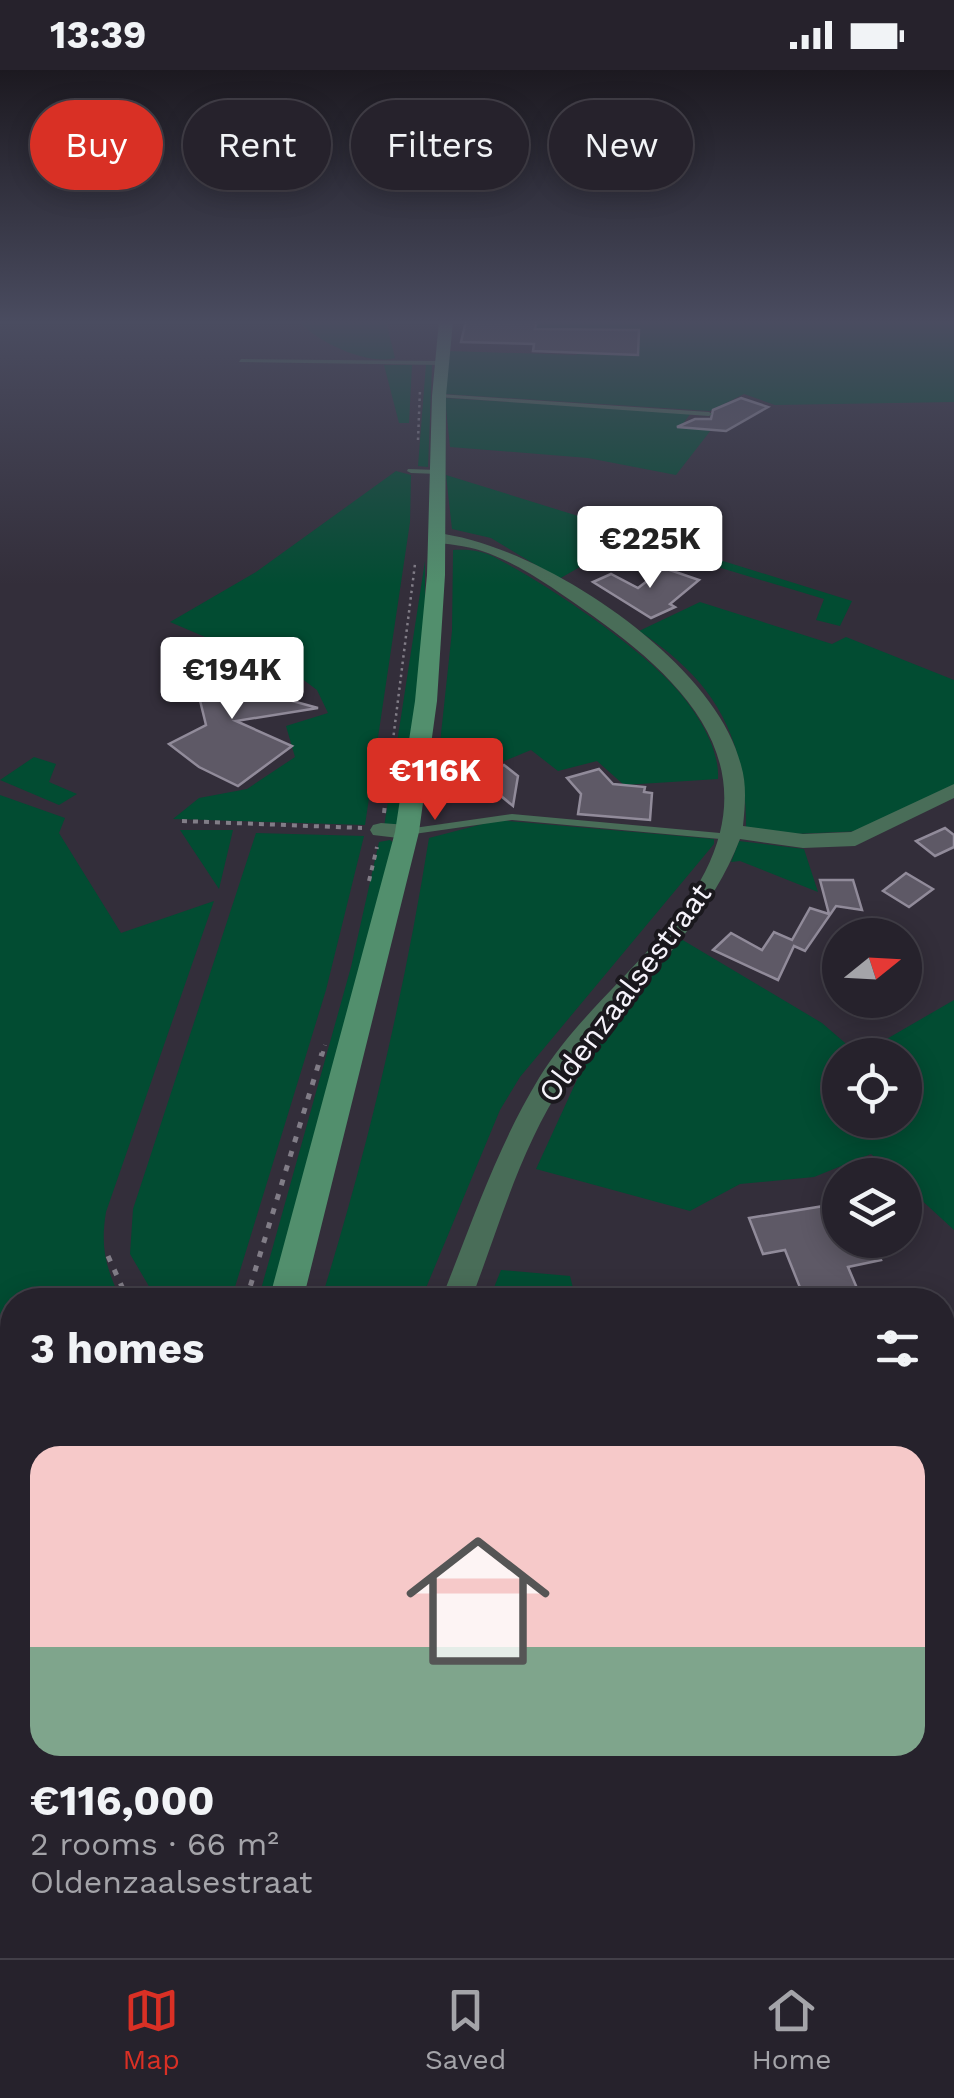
<!DOCTYPE html>
<html lang="en">
<head>
<meta charset="utf-8">
<style>
  body { margin:0; font-family:"Work Sans",sans-serif; background:#322f38; color:#f1f3f6; height:100vh; display:flex; flex-direction:column; font-size:38px; white-space:nowrap }
  * { box-sizing:border-box; margin:0 }
  p { font-size:32px; color:#a4a4a9 }
  .icon { flex:none; width:55px; height:55px; fill:none; stroke:currentColor; stroke-width:2; stroke-linecap:round; stroke-linejoin:round }
  .map { position:relative; flex:1; overflow:hidden }
  .panel { position:absolute; left:0px; top:1218px; width:955px; height:672px; display:flex; flex-direction:column; background:#26222c; border-radius:40px 40px 0 0; box-shadow:0 5px 25px #0003,0 0 0 2px #423f48 }
  .panel>* { flex:none }
  .banner { position:absolute; left:30px; top:30px; width:895px; height:90px; display:flex; gap:20px }
  .needle { width:65px; rotate:72deg }
  .fabs { position:absolute; left:822px; top:848px; display:grid; gap:20px }
  .fabs a { display:grid; place-items:center; width:100px; height:100px; border-radius:50%; background:#26222c; box-shadow:0 5px 25px #0003,0 0 0 2px #423f48; font-size:50px }
  .price { position:absolute; translate:-50% -85px; padding:0 22px; border-radius:10px; background:#fff; color:#222; font-size:32px; line-height:65px; filter:drop-shadow(0 2px 5px #0008) }
  .price::after { content:''; position:absolute; left:50%; top:60px; width:30px; height:22px; margin-left:-15px; background:inherit; clip-path:polygon(0 0,100% 0,50% 100%) }
  .price.active { background:#d93025; color:#fff }
  ul { padding:0; list-style:none }
  li { display:grid; align-content:center; gap:20px; height:530px; padding:0 30px }
  li+li { border-top:2px solid #423f48 }
  li span { display:grid; place-items:center; height:310px; border-radius:30px; color:#555 }
  li>.icon { margin-inline-start:auto }
  span .icon { width:180px; height:180px; fill:#fffc; stroke-width:1 }
  li b { font-size:42px }
  h2 { display:flex; justify-content:space-between; align-items:center; height:120px; padding:0 30px; font-size:42px }
  .tag { padding:0 35px; border-radius:45px; background:#26222c; box-shadow:0 5px 25px #0003,0 0 0 2px #423f48; font-size:35px; line-height:90px }
  .tag.active { background:#d93025; color:#fff }
  .status { display:flex; justify-content:space-between; align-items:center; height:70px; padding:0 50px; background:#26222c; direction:ltr }
  .status svg { height:28px; fill:currentColor }
  .tab-bar { display:flex; justify-content:space-around; align-items:center; height:140px; border-top:2px solid #423f48; background:#26222c; font-size:28px; color:#a4a4a9 }
  .tab-bar a { display:grid; justify-items:center; gap:5px }
  .tab-bar .active { color:#d93025 }
  .map>svg:first-child { display:block }
  .green { fill:#024c32; fill-rule:evenodd }
  .building { fill:#5e5966; stroke:#918b9a; stroke-width:2.5 }
  .lines { fill:none; stroke-linecap:round; stroke-linejoin:round }
  .path-far3 { stroke:#817d87; stroke-width:2.5; stroke-dasharray:2.5 4; stroke-linecap:butt }
  .path-far2 { stroke:#817d87; stroke-width:4; stroke-dasharray:5 6; stroke-linecap:butt }
  .path-far1 { stroke:#817d87; stroke-width:5; stroke-dasharray:6 9; stroke-linecap:butt }
  .path { stroke:#817d87; stroke-width:6; stroke-dasharray:8 11; stroke-linecap:butt }
  .service { fill:#496d58; fill-rule:evenodd }
  .minor { fill:#496d58; fill-rule:evenodd }
  .secondary { fill:#528f6d; fill-rule:evenodd }
  .labels { text-anchor:middle; stroke-width:8; stroke-linejoin:round; paint-order:stroke }
  .street-label { font-size:30px; fill:#f6f3fb; stroke:#1a181d }
</style>
</head>
<body>
<div class="status"><b>13:39</b><svg viewBox="0 0 49 12"><path d="M0 12V9h3v3zM5 12V6h3v6zM10 12V3h3v9zM15 12V0h3v12zM26 1h20v11H26zM47 4h2v5h-2z"/></svg></div>
<div class="map">
<svg width="954" height="1888" viewBox="0 0 954 1888">
  <rect width="100%" height="100%" fill="#332e3a"/>
  <path class="green" d="M299,251H386L395,288C369,296 316,272 299,251Z
    M535,251H954V332L775,335L744,324L710,341L445,324L448,281L577,285L575,259L534,258Z
    M426,294L432,295L428,397L418,396Z
    M384,295H412L409,353H399Z
    M445,328L691,343L682,355L711,360L676,405L588,388L450,377Z
    M396,401L411,405L410,452L365,755L173,749L199,728L247,719L295,687L286,656L328,643L317,620L301,608L170,552L256,502Z
    M446,405L852,531L840,556L816,550L824,529L635,472L621,486L606,482L559,509L491,468L452,459Z
    M453,480C465,479 479,480 490,485C541,510 628,569 667,609C691,633 720,674 718,709L624,715L597,691L558,701L531,680L435,720L452,561Z
    M425,491V551L401,755L384,757Z
    M700,532L832,574L846,567L954,610V716L862,761L794,764L746,757C746,666 715,611 639,561Z
    M34,687L56,694L49,712L77,724L59,735L0,710Z
    M0,725L65,748L59,763L121,863L214,831L106,1142C100,1178 106,1198 121,1230H12V1804L0,1833Z
    M498,750L714,769V774L520,1007L500,1040L421,1230H321C368,1079 404,924 429,768Z
    M180,760H233L219,819Z
    M256,763L364,766L326,920L231,1230H157L130,1184L133,1139Z
    M390,770L394,773L272,1230H258L351,897L379,772Z
    M739,771L804,779L818,822L740,791L731,792Z
    M681,869L822,953L859,985L954,930V1160L905,1115V1105H894L871,1084L814,1107L740,1114L690,1141L536,1099L586,990ZM905,985V1050H840V985Z
    M501,1200L570,1206L576,1230H489Z
    M943,1302L954,1306V1888H412L411,1878H942Z
    M120,1878H382L383,1888H117Z"/>
  <path class="building" d="M466,251H537L535,259L639,260L638,285L533,281L534,274L461,272Z
    M741,328L768,337L726,361L677,357L695,349H711L713,340Z
    M664,498L699,510L670,534L675,537L651,548L593,512L611,504L638,518Z
    M241,586L252,620L318,638L236,651L292,676L238,716L199,697L169,674L206,655L195,610L187,611L183,595Z
    M504,695L518,706L513,736L477,706Z
    M599,699L613,714L645,717L644,722L652,723L650,750L578,744L581,724L567,708Z
    M945,758L954,765V777L935,786L916,771Z
    M906,803L933,819L909,837L883,821Z
    M820,810H853L862,840L836,836L805,881L794,876L778,910L713,880L731,863L762,880L774,862L792,870L810,838L829,844Z
    M824,1136L838,1170H872L881,1190L848,1197L862,1230H805L785,1180L763,1184L749,1148Z"/>
  <g class="lines">
    <path class="path-far3" d="M418,370L420,320
      M392,678L415,494"/>
    <path class="path-far2" d="M384,743L392,676
      M182,751L362,758
      M369,811L377,777
      M322,986L325,975"/>
    <path class="path-far1" d="M108,1186L128,1230
      M246,1230L322,983"/>
    <path class="path" d="M17,1888L21,1878"/>
    <path class="service" d="M241,289L441,291L444,293L441,295L239,292Z
      M439,324L709,342L712,344L709,346L437,327L436,326Z
      M408,399L438,400L442,402L438,404L411,403L407,401Z
      M512,744L731,764L736,767L731,770L512,750L407,765L402,762L407,759Z"/>
    <path class="minor" d="M436,463C539,474 715,590 741,695C747,715 745,735 743,756L803,764L851,762L954,714V728L855,776L803,778L740,769C703,865 622,928 565,1011C521,1076 499,1157 471,1230H441C471,1155 497,1077 539,1008C585,933 664,881 705,802C763,688 680,608 593,546C558,522 523,495 482,481C465,475 448,475 430,471V465Z
      M381,753L407,755L418,762L407,769L373,765L370,760L373,755Z
      M369,1878H411L413,1888H371Z"/>
    <path class="secondary" d="M439,251H453L446,326L445,505L437,631L419,762L303,1230H269L395,762L415,631L427,505L432,326Z
      M51,1878H97L93,1888H47Z"/>
  </g>
  <linearGradient id="sky" x2="0" y2="1"><stop stop-color="#1c1920"/><stop offset="0.49" stop-color="#4a4c60"/><stop offset="1" stop-color="#4a4c60" stop-opacity="0"/></linearGradient>
  <rect width="954" height="515" fill="url(#sky)"/>
  <g class="labels">
    <g class="street-label">
      <text transform="translate(625 923) rotate(-53)" y="10">Oldenzaalsestraat</text>
    </g>
  </g>
</svg>
<div class="fabs">
<a><svg class="needle" viewBox="-14 -14 28 28"><path d="M0-13l5 13h-10z" fill="#e53935"/><path d="M0 13l5-13h-10z" fill="#a4a4a9"/></svg></a>
<a><svg class="icon" aria-label="locate" viewBox="0 0 24 24"><circle cx="12" cy="12" r="6"/><path d="M12 2v4M12 18v4M2 12h4M18 12h4"/></svg></a>
<a><svg class="icon" aria-label="layers" viewBox="0 0 24 24"><path d="M12 4l9 5-9 5-9-5zM3 14l9 5 9-5"/></svg></a>
</div>
<b class="price" style="left:650px;top:521px">€225K</b>
<b class="price" style="left:232px;top:652px">€194K</b>
<b class="price active" style="left:435px;top:753px">€116K</b>
<div class="banner">
<a class="tag active">Buy</a>
<a class="tag">Rent</a>
<a class="tag">Filters</a>
<a class="tag">New</a>
</div>
<section class="panel">
<h2>3 homes<svg class="icon" aria-label="filters" viewBox="0 0 24 24"><path d="M4 7h16M4 17h16"/><circle cx="9" cy="7" r="2"/><circle cx="15" cy="17" r="2"/></svg></h2>
<ul>
<li><span style="background:linear-gradient(#f6c9c9 65%,#7fa58c 0)"><svg class="icon" aria-label="home" viewBox="0 0 24 24"><path d="M3 11l9-7 9 7M6 9v11h12V9"/></svg></span><div><b>€116,000</b><p>2 rooms · 66 m²</p><p>Oldenzaalsestraat</p></div></li>
</ul>
</section>
</div>
<nav class="tab-bar">
<a class="active"><svg class="icon" aria-label="map" viewBox="0 0 24 24"><path d="M3 6l6-2 6 2 6-2v14l-6 2-6-2-6 2zM9 4v14M15 6v14"/></svg>Map</a>
<a><svg class="icon" aria-label="saved" viewBox="0 0 24 24"><path d="M7 4h10v16l-5-4-5 4z"/></svg>Saved</a>
<a><svg class="icon" aria-label="home" viewBox="0 0 24 24"><path d="M3 11l9-7 9 7M6 9v11h12V9"/></svg>Home</a>
</nav>
</body>
</html>
